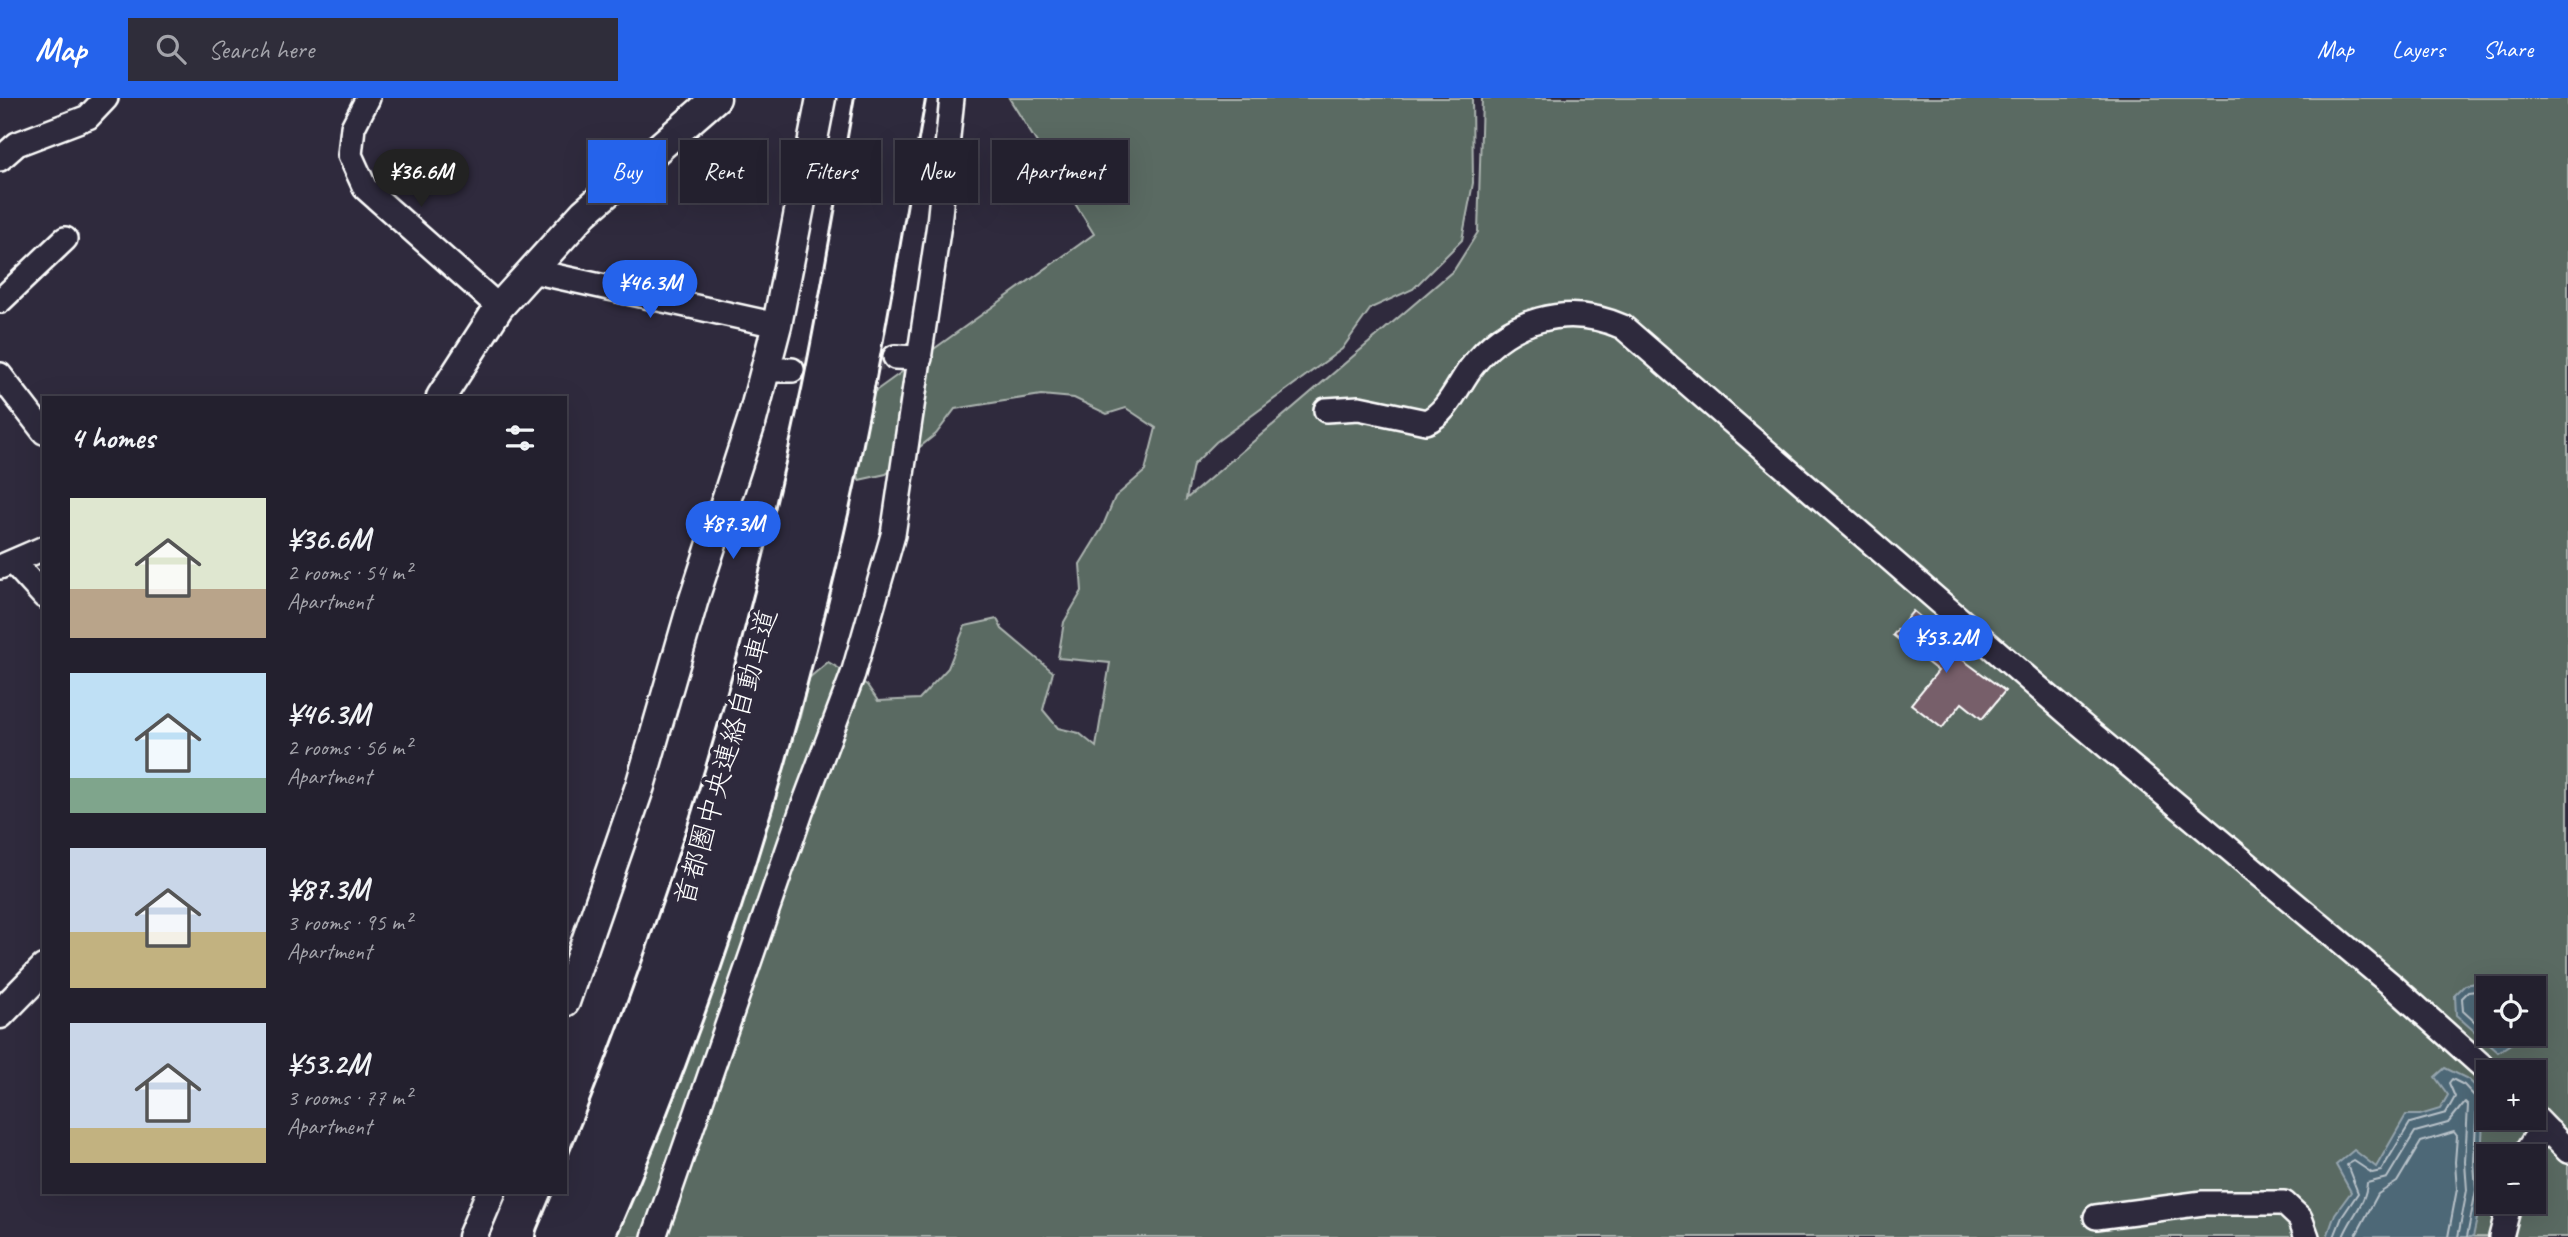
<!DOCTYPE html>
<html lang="en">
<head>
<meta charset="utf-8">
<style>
  body { margin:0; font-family:Caveat,"Klee One",sans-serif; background:#2f2d3a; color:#f1f3f6; height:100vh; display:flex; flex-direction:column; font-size:26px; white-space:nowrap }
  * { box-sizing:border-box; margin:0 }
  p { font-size:23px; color:#a3a3aa }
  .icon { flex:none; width:38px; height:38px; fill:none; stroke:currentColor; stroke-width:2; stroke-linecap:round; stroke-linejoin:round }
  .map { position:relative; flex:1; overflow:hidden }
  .drawer { position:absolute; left:42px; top:298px; width:525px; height:798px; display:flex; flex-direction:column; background:#23202e; border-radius:0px; box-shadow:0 7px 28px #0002,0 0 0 2px #403e4a }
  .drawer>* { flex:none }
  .guide { position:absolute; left:588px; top:42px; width:665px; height:63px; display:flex; gap:14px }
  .tools { position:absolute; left:2476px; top:878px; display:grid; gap:14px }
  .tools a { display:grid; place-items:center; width:70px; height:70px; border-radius:0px; background:#23202e; box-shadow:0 7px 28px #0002,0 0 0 2px #403e4a; font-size:35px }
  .price { position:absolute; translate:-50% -60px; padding:0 16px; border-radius:24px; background:#2563eb; color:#fff; font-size:23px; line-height:46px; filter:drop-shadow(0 2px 4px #0008) }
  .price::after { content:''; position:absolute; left:50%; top:42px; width:21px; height:16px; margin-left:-10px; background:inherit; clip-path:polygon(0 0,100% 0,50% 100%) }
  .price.selected { background:#222; color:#fff }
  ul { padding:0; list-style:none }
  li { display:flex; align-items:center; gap:21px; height:175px; padding:0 28px }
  li span { display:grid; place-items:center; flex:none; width:196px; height:140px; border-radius:0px; color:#555 }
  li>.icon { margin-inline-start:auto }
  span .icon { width:84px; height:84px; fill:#fffc; stroke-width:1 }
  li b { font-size:30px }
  h2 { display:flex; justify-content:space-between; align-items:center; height:84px; padding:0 28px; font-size:30px }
  .pill { padding:0 24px; border-radius:0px; background:#23202e; box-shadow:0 7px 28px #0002,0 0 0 2px #403e4a; font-size:24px; line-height:63px }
  .pill.selected { background:#2563eb; color:#fff }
  header { display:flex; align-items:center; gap:42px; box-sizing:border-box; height:98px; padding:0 35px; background:#2563eb; color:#fff }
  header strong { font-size:33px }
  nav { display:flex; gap:38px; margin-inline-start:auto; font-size:24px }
  .search { width:490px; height:63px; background:#2f2d3a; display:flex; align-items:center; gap:18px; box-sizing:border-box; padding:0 24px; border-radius:0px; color:#a3a3aa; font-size:26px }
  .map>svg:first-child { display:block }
  .green { fill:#5a6a62; stroke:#acb4b0; stroke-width:2; fill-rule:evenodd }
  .water { fill:#4e6777; stroke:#95a4ad; stroke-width:2 }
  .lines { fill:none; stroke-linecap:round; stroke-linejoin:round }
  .shore { stroke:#b8c2c9; stroke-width:2 }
  .building { fill:#775e6a; stroke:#fff; stroke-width:2 }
  .minor-tunnel { stroke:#443f50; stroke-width:23; stroke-dasharray:23 11; stroke-linecap:butt }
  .minor-casing { stroke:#fff; stroke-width:28 }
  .tertiary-casing { stroke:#fff; stroke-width:33 }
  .motorway-casing { stroke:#fff; stroke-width:44 }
  .minor { stroke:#2f2a3d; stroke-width:23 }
  .tertiary { stroke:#2f2a3d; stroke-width:28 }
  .motorway { stroke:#2f2a3d; stroke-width:38 }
  .labels { text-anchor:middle; stroke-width:7; stroke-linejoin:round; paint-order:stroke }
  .street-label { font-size:28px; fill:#fff; stroke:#2f2a3d }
</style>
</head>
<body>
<header>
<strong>Map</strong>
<div class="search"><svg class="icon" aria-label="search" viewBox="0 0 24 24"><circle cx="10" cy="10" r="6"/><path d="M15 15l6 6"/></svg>Search here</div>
<nav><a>Map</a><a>Layers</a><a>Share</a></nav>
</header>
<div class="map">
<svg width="2568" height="1139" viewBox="0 0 2568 1139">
  <rect width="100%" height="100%" fill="#2f2a3d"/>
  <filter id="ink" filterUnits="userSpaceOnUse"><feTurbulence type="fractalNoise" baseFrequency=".0143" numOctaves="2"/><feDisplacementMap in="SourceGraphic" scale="14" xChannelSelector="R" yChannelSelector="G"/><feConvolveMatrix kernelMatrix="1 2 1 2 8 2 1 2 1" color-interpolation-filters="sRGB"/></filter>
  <g filter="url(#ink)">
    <path class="green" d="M1009,0H1472L1473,85L1462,142L1413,191L1371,210L1342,251L1216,344L1193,367L1186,401L1454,172L1478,134L1482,0H2568V1139H607L722,841L743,799L750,763L800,619L809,580L828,564L867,587L878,603L919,601L948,570L965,528L997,521L1002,531L1053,574L1043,612L1058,630L1079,635L1096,649L1110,565L1058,560L1064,524L1082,493L1080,466L1102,430L1115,399L1145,373L1156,330L1126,310L1107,316L1074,300L1041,297L955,311L936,336L886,376L859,382L855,355L867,299L1094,136ZM2488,891H2534V936H2488ZM2488,975H2534V1020H2488ZM2488,1059H2534V1104H2488Z"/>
    <path class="water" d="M2499,881L2502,891H2488V936H2516L2512,945L2498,954L2456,917L2455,897L2465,887Z
      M2445,970L2468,981L2484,997L2481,1065L2483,1093L2473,1139H2327L2335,1116L2351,1094L2336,1067L2354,1052L2376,1069L2406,1017H2420L2440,1011L2448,997L2435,979Z"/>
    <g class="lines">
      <path class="shore" d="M2494,891L2468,894L2462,900L2463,913L2498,945L2509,936
        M2334,1139L2342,1119L2358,1095L2347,1067L2354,1063L2372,1075L2381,1073L2410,1025L2446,1015L2455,999L2449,985L2452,981L2464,987L2477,1001L2474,1065L2476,1092L2467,1139
        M2343,1139C2351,1119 2366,1105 2367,1085L2387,1080L2415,1034L2448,1025L2465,1004L2468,1007L2465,1064L2467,1092L2458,1139
        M2355,1139L2378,1096L2397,1084L2421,1044L2454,1034L2457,1038L2455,1064L2457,1091L2448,1139"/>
    </g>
    <path class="building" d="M1913,513L1955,548L1951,553L2005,593L1982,621L1962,605L1942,630L1911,606L1938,573L1893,537Z"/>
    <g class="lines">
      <path class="minor-tunnel" d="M792,272L895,259"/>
      <defs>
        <path id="minor" d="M368,0L353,29L350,57L365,90L499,209
          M0,61L17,46L88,19L106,0
          M532,173L777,227
          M0,203L65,141
          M895,259L920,260
          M765,272H792
          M0,277L44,334
          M1326,312L1359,310L1426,324C1447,315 1457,289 1470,271C1507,221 1567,204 1623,229L2078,624L2394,889L2490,975
          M13,464L44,498
          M0,469L44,450
          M2534,1018L2568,1053
          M2523,1059L2534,1042L2550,1034
          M2096,1119L2203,1105H2284L2300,1120L2307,1139
          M654,1139L801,714L853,576L893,437L939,126L952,0
          M2501,1139L2510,1104"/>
        <path id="tertiary" d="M441,299L499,209L584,115L716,0
          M565,904L640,688L693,504L752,322L777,227L821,0
          M0,916L44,871
          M472,1139L491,1094"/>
        <path id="motorway" d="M556,1139C673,868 762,582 822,293C842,196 858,98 875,0
          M594,1139C712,871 796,587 852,299C871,200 887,100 905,0"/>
      </defs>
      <use href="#minor" class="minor-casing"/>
      <use href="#tertiary" class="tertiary-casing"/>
      <use href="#motorway" class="motorway-casing"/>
      <use href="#minor" class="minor"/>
      <use href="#tertiary" class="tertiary"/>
      <use href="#motorway" class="motorway"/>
    </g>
  </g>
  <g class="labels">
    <g class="street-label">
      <text transform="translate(725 659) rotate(-74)" y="10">首都圏中央連絡自動車道</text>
    </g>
  </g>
</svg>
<div class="tools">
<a><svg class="icon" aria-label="locate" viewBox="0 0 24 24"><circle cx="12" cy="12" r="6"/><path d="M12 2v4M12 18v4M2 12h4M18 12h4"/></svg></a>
<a>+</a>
<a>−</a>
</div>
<b class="price selected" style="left:421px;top:111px">¥36.6M</b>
<b class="price" style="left:650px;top:222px">¥46.3M</b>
<b class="price" style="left:733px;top:463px">¥87.3M</b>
<b class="price" style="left:1946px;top:577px">¥53.2M</b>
<div class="guide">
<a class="pill selected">Buy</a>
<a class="pill">Rent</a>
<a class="pill">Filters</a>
<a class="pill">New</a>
<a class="pill">Apartment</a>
</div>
<section class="drawer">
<h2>4 homes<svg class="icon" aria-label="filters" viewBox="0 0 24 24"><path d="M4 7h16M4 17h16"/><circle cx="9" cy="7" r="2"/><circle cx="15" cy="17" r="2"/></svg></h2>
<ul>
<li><span style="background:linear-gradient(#dfe7d0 65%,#b9a48a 0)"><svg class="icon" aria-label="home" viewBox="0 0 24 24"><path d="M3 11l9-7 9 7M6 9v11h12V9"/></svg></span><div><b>¥36.6M</b><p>2 rooms · 54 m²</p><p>Apartment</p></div></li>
<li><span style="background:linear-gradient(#bfe0f5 75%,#7fa58c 0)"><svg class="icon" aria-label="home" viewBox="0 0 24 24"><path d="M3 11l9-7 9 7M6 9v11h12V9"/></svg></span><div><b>¥46.3M</b><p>2 rooms · 56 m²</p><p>Apartment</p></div></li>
<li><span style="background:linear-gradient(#c9d6e8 60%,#c2b280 0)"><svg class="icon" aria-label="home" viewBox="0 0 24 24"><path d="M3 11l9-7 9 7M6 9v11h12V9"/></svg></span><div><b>¥87.3M</b><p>3 rooms · 95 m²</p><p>Apartment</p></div></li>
<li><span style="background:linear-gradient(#c9d6e8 75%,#c2b280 0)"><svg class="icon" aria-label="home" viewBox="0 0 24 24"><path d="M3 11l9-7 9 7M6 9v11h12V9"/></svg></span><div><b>¥53.2M</b><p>3 rooms · 77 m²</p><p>Apartment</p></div></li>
</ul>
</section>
</div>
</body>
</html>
